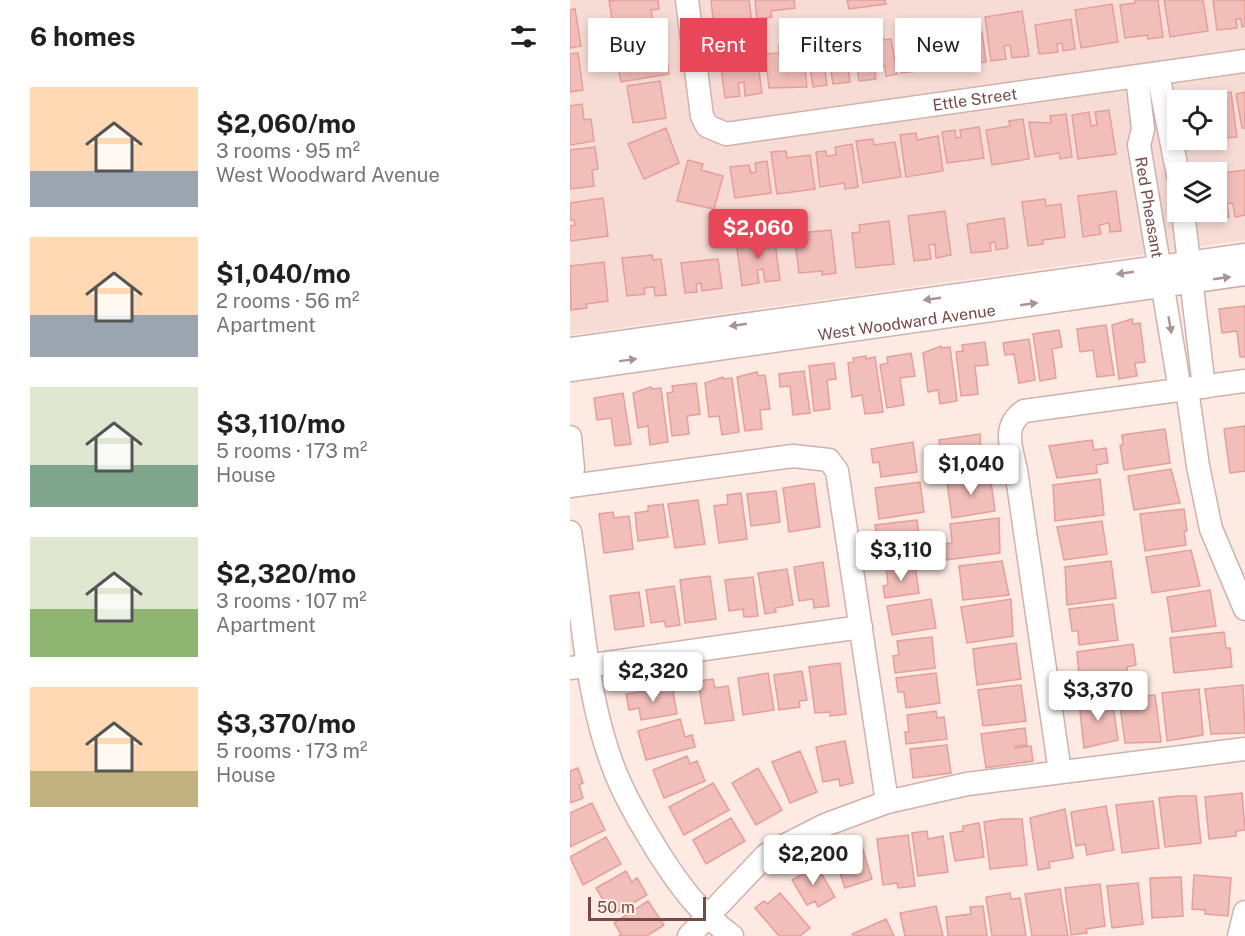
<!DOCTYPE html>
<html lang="en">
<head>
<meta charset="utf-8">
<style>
  body { margin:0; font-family:"Public Sans",sans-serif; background:#f2f2f2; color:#202124; height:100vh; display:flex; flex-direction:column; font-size:22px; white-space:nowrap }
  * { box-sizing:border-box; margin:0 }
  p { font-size:20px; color:#757577 }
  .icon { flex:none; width:33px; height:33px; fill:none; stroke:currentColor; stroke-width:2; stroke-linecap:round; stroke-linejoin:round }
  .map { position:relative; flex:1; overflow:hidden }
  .drawer { display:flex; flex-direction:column; background:#fff; width:570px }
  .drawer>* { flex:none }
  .guide { position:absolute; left:18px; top:18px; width:567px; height:54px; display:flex; gap:12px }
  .fabs { position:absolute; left:597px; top:90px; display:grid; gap:12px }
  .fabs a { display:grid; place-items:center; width:60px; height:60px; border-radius:0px; background:#fff; box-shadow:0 3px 9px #0003; font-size:30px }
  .scale { position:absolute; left:18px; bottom:15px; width:118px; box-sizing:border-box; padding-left:6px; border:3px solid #754a49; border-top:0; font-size:16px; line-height:21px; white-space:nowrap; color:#754a49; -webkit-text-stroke:4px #ffefe9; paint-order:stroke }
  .price { position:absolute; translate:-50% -51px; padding:0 14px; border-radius:6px; background:#fff; color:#222; font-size:20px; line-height:39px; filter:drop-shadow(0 2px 3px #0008) }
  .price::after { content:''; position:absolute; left:50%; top:36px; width:18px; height:14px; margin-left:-9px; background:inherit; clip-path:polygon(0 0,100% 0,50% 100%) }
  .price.active { background:#e84759; color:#fff }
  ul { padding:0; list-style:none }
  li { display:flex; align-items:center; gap:18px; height:150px; padding:0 30px }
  li span { display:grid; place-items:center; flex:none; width:168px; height:120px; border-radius:0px; color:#555 }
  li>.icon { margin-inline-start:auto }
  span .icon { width:72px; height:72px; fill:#fffc; stroke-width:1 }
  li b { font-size:26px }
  h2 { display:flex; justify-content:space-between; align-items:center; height:72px; padding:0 30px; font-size:26px }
  .chip { padding:0 21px; border-radius:0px; background:#fff; box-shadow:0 3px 9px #0003; font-size:21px; line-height:54px }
  .chip.active { background:#e84759; color:#fff }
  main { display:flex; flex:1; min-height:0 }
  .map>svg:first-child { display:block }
  .residential { fill:#f6dcd4; fill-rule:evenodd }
  .building { fill:#f2beba; stroke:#e59e9b; stroke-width:1.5 }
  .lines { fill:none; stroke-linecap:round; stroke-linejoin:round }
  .minor-casing { stroke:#d0b1ad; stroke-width:25 }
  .minor { stroke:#fff; stroke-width:22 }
  .oneway { fill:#ac9292 }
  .labels { text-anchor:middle; stroke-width:5; stroke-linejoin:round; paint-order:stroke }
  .street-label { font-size:16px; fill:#754a49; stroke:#ffefe9 }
</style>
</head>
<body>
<main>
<section class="drawer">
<h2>6 homes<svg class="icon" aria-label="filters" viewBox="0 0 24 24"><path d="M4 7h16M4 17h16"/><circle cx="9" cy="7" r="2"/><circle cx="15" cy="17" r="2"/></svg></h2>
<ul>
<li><span style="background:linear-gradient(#ffd9b3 70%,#9aa5b1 0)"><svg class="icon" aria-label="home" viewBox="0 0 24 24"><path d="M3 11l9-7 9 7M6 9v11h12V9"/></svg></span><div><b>$2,060/mo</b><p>3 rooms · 95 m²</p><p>West Woodward Avenue</p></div></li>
<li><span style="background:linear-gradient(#ffd9b3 65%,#9aa5b1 0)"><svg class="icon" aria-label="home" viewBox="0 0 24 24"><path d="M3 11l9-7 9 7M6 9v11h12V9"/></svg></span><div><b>$1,040/mo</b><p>2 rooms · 56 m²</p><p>Apartment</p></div></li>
<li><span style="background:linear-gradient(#dfe7d0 65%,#7fa58c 0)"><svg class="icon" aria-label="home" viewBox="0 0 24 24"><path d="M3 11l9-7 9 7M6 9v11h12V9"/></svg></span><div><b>$3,110/mo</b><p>5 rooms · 173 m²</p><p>House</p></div></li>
<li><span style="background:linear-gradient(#dfe7d0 60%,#8fb573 0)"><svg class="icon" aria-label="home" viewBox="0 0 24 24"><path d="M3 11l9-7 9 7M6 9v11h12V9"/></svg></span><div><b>$2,320/mo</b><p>3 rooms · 107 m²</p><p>Apartment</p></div></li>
<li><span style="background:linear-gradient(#ffd9b3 70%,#c2b280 0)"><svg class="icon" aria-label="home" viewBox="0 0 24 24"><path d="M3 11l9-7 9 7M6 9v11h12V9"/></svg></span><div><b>$3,370/mo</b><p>5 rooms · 173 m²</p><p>House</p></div></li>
</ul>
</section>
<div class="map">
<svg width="675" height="936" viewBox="0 0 675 936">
  <rect width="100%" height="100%" fill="#fceae3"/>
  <path class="residential" d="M0,0H675V240L0,335ZM608,100H646V140H608ZM608,172H646V212H608Z"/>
  <path class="building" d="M47,0H88L89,9L81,10L85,32L50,38L48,23L43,24L39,1Z
    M141,0H179L182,23L144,28Z
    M185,0H224L225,8L201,11L202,17L187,19Z
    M277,0H315L316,4L279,9Z
    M565,0H588L593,37L578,39L577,35L555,38L550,5L565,3Z
    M594,0H633L638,31L600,37Z
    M643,0H675V26L672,27L671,19H666L667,28L647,30Z
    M542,4L548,42L511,48L505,10Z
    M5,9L11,46L0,48V10Z
    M452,11L459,56L442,58L440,45L434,46L436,59L421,61L415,17Z
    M501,19L505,49L493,51L492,43L487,44L488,52L469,54L465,25Z
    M348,27L349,32L364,31L368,65L347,67V71L331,73L326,30Z
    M412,32L416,62L404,63L403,56H398L399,65L379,67L375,38Z
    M312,34L313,40L321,39L327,74L316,76L315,66L304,68L306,79L289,81L283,39Z
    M87,37L90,60L97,59L99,74L51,82L47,60L53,59L51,43Z
    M274,37L280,82L263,84L261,71H255L257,85L243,87L236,42Z
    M232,44L237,87L199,88L195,54L209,53V46Z
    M186,49L192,93L175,96L174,82L168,83L170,96L155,98L149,54Z
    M8,53L13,90L0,92V54Z
    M90,81L96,118L63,123L57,86Z
    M661,92L667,137L646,139V100L644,94Z
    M675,92V128H672L666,94Z
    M638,95L639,100H624L623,97Z
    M12,104L14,120L21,119L24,141L0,145V106Z
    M539,110L546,154L508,159L502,115L519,112L521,126L527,125L525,112Z
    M496,114L502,157L490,159L489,153L465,157L459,122L481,123L480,116Z
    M453,119L459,159L422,165L416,130L440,126L439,121Z
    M409,127L414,158L377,163L372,132L385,130L386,138L391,137L390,130Z
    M96,128L109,163L74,179L58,144Z
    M346,133L347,140L368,136L373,171L336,177L330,135Z
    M303,139L304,145L325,142L331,177L293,183L286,141Z
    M282,144L288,187L275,189L274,183L250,187L246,152L256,151V156L266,155L265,147Z
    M25,147L28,169L22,170L24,186L0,189V150Z
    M216,151L217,158L240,155L245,189L207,194L201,152Z
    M118,160L133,164L131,170L153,176L144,209L107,201Z
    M197,161L201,193L165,198L160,167L179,165L181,173L186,172L185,163Z
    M675,170V215L665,217L663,203L657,204L659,217L644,220L646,174Z
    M546,191L551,231L540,232L539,223L529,225L531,234L513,237L508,196Z
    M33,198L38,236L0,241V226L5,225L4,220H0V203Z
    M475,199L476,206L491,204L495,237L473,240V244L458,246L452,202Z
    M375,211L381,255L366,258L365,244L359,245L361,259L344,261L338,216Z
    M434,218L438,248L426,250L425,242L420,243L421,251L401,253L397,224Z
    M319,221L324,264L286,268L282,233L290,232L289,225Z
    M261,230L266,273L252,275V271L229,273L225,241L239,240V232Z
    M204,236L210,280L195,282L193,269L187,270L189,283L172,286L166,241Z
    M82,255L83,260L91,259L96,295L85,296L84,287L74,288L75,294L57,296L52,258Z
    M148,259L152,288L132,291L131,283L126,284L127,292L115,293L111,263Z
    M34,262L38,301L16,304L17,308L1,310L0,266Z
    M675,306V357H670L667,331L652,333L649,309Z
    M562,319L563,324L570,323L575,362L565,363L567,376L549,379L542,325Z
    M536,325L544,375L527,377L523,350L510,352L507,329Z
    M489,330L492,347L482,349L486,378L470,381L463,334Z
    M459,339L465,380L449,383L444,354L435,355L433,343Z
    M415,342L418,365L405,366L408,394L391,396L386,352L393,351L392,345Z
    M371,346V348L380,347L387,401L370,404L368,390L358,392L353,353Z
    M341,353L345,376L330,378L334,405L317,408L310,365L318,363L317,357Z
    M296,356V359L305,357L313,412L295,414L292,395L282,397L278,363L284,362L283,358Z
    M264,363L266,379L257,380L260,409L244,411L239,366Z
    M234,371L240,413L223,415L220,386L210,387L209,374Z
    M187,372L188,376L195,375L200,409L190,410L192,429L175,431L167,377Z
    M153,377V379L162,378L169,432L152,435L149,416L139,417L135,383Z
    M126,383L130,414L117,416L119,434L102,436L97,393L103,392L102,386Z
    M81,387L82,389L91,388L98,442L80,445L78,426L68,428L63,393Z
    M53,393L61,444L45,446L41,418L27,420L24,398Z
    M675,426V471L660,473L654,429Z
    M595,429L600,463L554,470L550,445H553L552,435Z
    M410,434L412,471L374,476L369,440Z
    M522,440L524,450L536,448L538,463L526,465L527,473L487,478L479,446Z
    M343,442L347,472L311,477L309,462L303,463L301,449Z
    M601,469L610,503L564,510L558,476Z
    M420,475L425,511L382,518L377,482Z
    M530,479L534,515L485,521L483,485Z
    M350,482L354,512L309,519L305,488Z
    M244,483L250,527L219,532L213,488Z
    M206,491L210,522L181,526L177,494Z
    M171,493L177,539L149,543L144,506L158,504L157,495Z
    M128,500L135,544L105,548L98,504Z
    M93,504L98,537L68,541L65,513L78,511V506Z
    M614,509L617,531H614L616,545L575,551L570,514Z
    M43,512L44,518L59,516L63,549L34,553L29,514Z
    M429,518L430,553L376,560L374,544L382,543L380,524Z
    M347,520L351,549L314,554L312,540L307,541L305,525Z
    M532,521L537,554L494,560L487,527Z
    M621,550L630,586L582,593L576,557Z
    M432,561L439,595L393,600L389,566Z
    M541,561L546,598L497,605L495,567Z
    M253,562L259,606L244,608L243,599L229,601L224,567Z
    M345,565L349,593L315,598L313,586L318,585L316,568Z
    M217,569L223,605L205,608L206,612L195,614L188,573Z
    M140,576L146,619L115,623L110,580Z
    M183,577L188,616L174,617L173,609L159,611L155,580Z
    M104,586L110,625L96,627L94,621L81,623L76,590Z
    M640,590L646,626L602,632L597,597Z
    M69,592L74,626L45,630L40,596Z
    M361,599L366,628L322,635L317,606Z
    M441,599L443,636L397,643L391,607Z
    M543,604L548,640L509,645L508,631H502L499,609Z
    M654,632L656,648H660L662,667L604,673L600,638Z
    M362,637L365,668L325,673L323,656L329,655L327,641Z
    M446,643L451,679L407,685L403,649Z
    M563,644L566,665L557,667L559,680L510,687L507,652Z
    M270,663L276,714L260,716V712L245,713L239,667Z
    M232,671L237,700L229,701L230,707L209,710L204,675Z
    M198,673L204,710L173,715L168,678Z
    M366,673L370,703L336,708L334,692H328L326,678Z
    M143,679L145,688L158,686L164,720L135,724L128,681Z
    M451,685L456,721L413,726L408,690Z
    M673,685L675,733L641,734L635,689Z
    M102,686L107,714L71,720L69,708L59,710L56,694Z
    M629,689L633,735L597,741L592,693Z
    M585,695L591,742L555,743L549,699Z
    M542,698L548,740L514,748L509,702Z
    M366,711L367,718L374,717L377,739L336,744L335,732H339L337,715Z
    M110,719L115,737L122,735L125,747L76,760L68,731Z
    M455,728L457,745L445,746V748L461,746L463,761L416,768L411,734Z
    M275,741L283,783L270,786L269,779L253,782L246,747Z
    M377,745L381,773L343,778L340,749Z
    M230,751L247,792L220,803L202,762Z
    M117,756L120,764L127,761L135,781L94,798L83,770Z
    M8,768L13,783L9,785L13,798L0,803V771Z
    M188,768L212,810L186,825L162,783Z
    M143,783L159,810L114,835L99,807Z
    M672,793L675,830L666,831V836L639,839L635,797Z
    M608,796H626L631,843L595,847L589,798Z
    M583,801L589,848L552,853L546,805Z
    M22,803L35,830L0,847V813Z
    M536,806L544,850L517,855L515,844L506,846L501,812Z
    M495,809L503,858L479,862L480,868L468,870L460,818Z
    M161,818L175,841L136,864L123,840Z
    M433,819H452L457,865L420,869L414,822Z
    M409,823L414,857L385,861L380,833L393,831V826Z
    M357,831L358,839L373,836L378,872L348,876L342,833Z
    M338,835L345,886L328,888L327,883L313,885L307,839Z
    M36,837L51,864L13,885L0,857Z
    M276,846L278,851L292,847L302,879L275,888L262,850Z
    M244,861L265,897L248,907L245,901L237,905L222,880L233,874L230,869Z
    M56,871L62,882L67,878L77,895L42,915L26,888Z
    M624,875L661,878L658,916L635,914V910L622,909Z
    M611,877L613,916L582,918L580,878Z
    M568,883L573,924L542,928L537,886Z
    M530,884L535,926L516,929L517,933L501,935L495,888Z
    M490,889L498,936H462L455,894Z
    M210,893L240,928L230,936H209L185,908L194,901L197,904Z
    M440,893L441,899L450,898L456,936H422L416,897Z
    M78,901L94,925L77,936H49L51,934L44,923Z
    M366,906L373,936H335L330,913Z
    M413,906L417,936H378L376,917L401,914L400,907Z
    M316,919L324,936H283L282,934Z"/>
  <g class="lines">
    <defs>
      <g id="minor">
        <path id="s1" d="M117,0L132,116L137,126L156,134L675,61"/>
        <path d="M588,74L608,175"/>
        <path id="s2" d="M567,77L573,129L569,145L610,390"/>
        <path d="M613,212L634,387"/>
        <path d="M0,349L675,255"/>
        <path id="s3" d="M0,370L675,274"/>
        <path d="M617,389L628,466L641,529L675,609"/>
        <path d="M0,437L3,469L0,474"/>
        <path d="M0,486L223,456L259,460L267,471L317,802"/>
        <path d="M0,532C13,612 15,698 46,774C58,803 74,829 90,855C112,889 129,912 162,936"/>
        <path d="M0,668L291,627"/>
        <path d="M490,772L446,470C441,447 432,426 454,411L675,381"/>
        <path d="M119,936L196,855L255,825L317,802L397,784L675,749"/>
        <path d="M669,936L675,912"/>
      </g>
    </defs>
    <use href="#minor" class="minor-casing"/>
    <use href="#minor" class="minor"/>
  </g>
  <defs><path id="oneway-solid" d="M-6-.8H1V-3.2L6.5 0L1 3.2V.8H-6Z" transform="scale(1.5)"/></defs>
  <g class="oneway">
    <use href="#oneway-solid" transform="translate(555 273) rotate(172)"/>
    <use href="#oneway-solid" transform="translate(652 278) rotate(-8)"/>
    <use href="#oneway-solid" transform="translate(362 299) rotate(172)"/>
    <use href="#oneway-solid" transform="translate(459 304) rotate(-8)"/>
    <use href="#oneway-solid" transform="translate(168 325) rotate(172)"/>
    <use href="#oneway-solid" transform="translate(600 325) rotate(80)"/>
    <use href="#oneway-solid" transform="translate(58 360) rotate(-7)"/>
  </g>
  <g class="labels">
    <g class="street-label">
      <text dy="6" stroke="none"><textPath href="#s1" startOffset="400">Ettle Street</textPath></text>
      <text dy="6" stroke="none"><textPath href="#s2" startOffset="132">Red Pheasant</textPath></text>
      <text dy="6" stroke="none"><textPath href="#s3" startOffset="340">West Woodward Avenue</textPath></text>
    </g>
  </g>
</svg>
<div class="fabs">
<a><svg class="icon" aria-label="locate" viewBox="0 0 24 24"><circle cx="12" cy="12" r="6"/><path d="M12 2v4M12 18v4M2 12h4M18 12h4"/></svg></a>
<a><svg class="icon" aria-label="layers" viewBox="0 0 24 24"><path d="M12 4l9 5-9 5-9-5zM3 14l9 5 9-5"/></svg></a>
</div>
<div class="scale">50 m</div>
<b class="price active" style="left:188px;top:260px">$2,060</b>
<b class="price" style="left:401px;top:496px">$1,040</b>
<b class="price" style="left:331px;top:582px">$3,110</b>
<b class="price" style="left:83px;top:703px">$2,320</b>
<b class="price" style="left:528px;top:722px">$3,370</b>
<b class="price" style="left:243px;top:886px">$2,200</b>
<div class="guide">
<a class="chip">Buy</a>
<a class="chip active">Rent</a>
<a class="chip">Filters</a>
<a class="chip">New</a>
</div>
</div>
</main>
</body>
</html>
